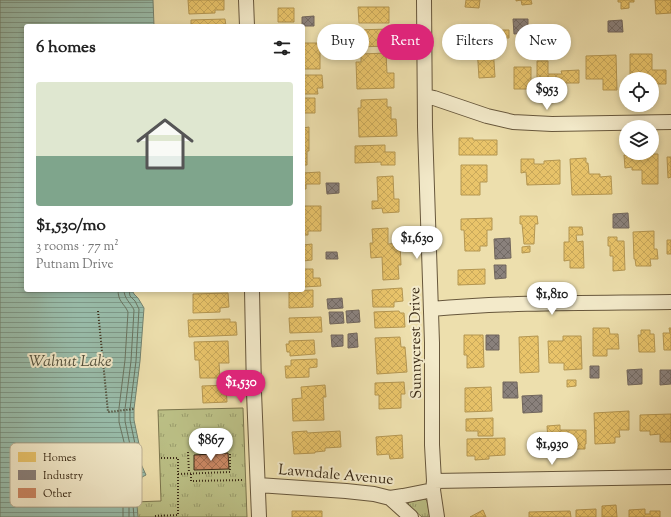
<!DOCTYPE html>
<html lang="en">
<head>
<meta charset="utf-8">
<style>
  body { margin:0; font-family:"Sorts Mill Goudy",serif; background:#f6f6f6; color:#222; height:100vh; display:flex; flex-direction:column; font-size:15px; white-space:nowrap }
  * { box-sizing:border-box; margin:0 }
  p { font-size:13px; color:#767676 }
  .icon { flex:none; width:22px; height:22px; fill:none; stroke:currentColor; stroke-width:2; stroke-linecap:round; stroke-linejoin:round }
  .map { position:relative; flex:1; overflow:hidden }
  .side { position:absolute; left:24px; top:24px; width:281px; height:268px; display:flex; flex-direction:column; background:#fff; border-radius:4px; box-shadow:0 2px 6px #0003 }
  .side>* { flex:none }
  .top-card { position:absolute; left:317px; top:24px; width:294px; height:36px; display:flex; gap:8px }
  .fabs { position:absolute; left:619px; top:72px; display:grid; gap:8px }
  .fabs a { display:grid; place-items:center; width:40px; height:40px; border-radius:50%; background:#fff; box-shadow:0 2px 6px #0003; font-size:20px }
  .price { position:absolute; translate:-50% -34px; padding:0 9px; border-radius:14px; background:#fff; color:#222; font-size:13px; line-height:26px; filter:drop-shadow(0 1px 2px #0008) }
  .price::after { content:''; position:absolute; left:50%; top:24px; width:12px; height:9px; margin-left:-6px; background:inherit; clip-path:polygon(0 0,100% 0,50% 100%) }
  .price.selected { background:#db2777; color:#fff }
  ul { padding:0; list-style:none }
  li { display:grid; align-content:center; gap:8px; height:212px; padding:0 12px }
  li+li { border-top:1px solid #e0e0e0 }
  li span { display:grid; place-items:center; height:124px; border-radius:4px; color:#555 }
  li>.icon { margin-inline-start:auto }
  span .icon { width:72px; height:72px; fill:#fffc; stroke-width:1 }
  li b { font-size:17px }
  h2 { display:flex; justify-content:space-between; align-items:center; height:48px; padding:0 12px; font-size:17px }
  .chip { padding:0 14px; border-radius:18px; background:#fff; box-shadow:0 2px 6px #0003; font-size:14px; line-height:36px }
  .chip.selected { background:#db2777; color:#fff }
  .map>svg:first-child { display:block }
  .grass { fill:url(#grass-tufts); stroke:#7b764e }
  .water { fill:url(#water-rules); stroke:#73826f }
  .homes { fill:url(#homes-cross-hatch); stroke:#b49651 }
  .industry { fill:url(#industry-cross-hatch); stroke:#72675d }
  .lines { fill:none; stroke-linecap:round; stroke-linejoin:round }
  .shore { stroke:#6a7460; stroke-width:1 }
  .building { fill:url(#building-cross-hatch); stroke:#3a2a16 }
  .street-casing { stroke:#67573c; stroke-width:16 }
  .path { stroke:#3a2a16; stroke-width:2; stroke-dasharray:1 2; stroke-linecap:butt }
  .street { stroke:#f3eaca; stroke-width:14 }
  .labels { text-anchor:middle; stroke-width:4; stroke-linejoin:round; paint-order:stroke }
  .street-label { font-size:15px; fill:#3a2a16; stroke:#f3eaca }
  .water-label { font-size:16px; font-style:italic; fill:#524f3b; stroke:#f3eaca }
  .key { fill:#f3eaca; stroke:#bcb094; stroke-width:1 }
  .key-label { font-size:11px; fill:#3a2a16 }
</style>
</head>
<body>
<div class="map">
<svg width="671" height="517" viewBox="0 0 671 517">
  <defs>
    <pattern id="grass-tufts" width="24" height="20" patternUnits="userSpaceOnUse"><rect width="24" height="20" fill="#bcc187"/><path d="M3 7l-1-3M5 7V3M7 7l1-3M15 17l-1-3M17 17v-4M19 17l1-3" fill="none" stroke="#9a9d6d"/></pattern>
    <pattern id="water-rules" width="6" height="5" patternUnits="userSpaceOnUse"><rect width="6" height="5" fill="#99bdab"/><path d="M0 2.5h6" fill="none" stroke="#7e9a8a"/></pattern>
    <pattern id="homes-cross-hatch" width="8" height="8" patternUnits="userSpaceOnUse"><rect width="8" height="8" fill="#e9c46a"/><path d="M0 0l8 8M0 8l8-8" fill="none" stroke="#c9a95b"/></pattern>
    <pattern id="industry-cross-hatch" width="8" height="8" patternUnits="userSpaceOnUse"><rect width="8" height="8" fill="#8a817c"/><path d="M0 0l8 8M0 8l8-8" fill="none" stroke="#726a65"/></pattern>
    <pattern id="building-cross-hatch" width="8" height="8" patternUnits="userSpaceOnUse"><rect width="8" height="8" fill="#cb8864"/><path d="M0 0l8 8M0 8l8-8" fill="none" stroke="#a66f51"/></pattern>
  </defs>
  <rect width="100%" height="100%" fill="#eddfad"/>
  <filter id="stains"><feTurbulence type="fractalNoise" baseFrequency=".005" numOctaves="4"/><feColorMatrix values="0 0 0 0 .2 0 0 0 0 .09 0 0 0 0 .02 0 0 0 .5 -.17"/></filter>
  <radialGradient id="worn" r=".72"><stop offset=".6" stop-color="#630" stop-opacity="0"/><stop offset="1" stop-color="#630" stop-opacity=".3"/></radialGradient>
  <path class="grass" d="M243,408L247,517H104V503L161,501L158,410Z
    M425,499L427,501L430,517H422L408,505L409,502Z"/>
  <path class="water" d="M0,0H153L154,26H26V290H132L134,294L138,298L144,308L140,361L134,409V420L139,444L141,464L146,475L142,477L137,505L138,517H0Z"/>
  <path class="homes" d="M188,0H224V10H215V13L189,14Z
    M466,0H480L479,8L465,7Z
    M516,0H531L532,4L522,5L521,0L516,1Z
    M618,0H634V2H629V8L621,9V2H618Z
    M655,0H671V13L656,14Z
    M358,7H389V23H359Z
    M278,8H294V22H278Z
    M225,19L226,26H191V20Z
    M391,29V46L354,47L353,30Z
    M501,30H509V38H501Z
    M492,31L495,77L479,78L476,32Z
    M535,39H541V48H535Z
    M303,43H320V69H303Z
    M386,53L387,73H394V88L357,89L356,62H361V54Z
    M630,54H652V70H666V84H652V79H630Z
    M616,55L617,90H603V79H586V56Z
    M537,61H548V74H562L561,71L579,70V83H562V90H537Z
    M514,67H531V89H514Z
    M303,75H322L323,88H317L318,94H303Z
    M303,98H315V113H303Z
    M387,99V107H391V119H396L397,136L359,137L358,108H361V100Z
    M309,127V151H307V165H303V128Z
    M459,138H473V140H497V155H459Z
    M385,145V152H395V165H381V162L355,163V146Z
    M642,154H658V184H642V170H632V167L625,168L624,155H637L638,158H642Z
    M667,157H671V177L668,178Z
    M586,158V163H588L589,174H600V177L611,176L612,194L572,195L570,159Z
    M521,159H534V164H544V161L560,160V184L527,185L526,172L521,173Z
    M461,165H487V182H480V195H461Z
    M320,172V184H306V189H303V173Z
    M393,176L394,199H399V212L383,213L382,208L372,209V201H378L377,177Z
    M303,206H321V231H308V235H303Z
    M520,216H537L538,224H535L534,244H524L522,224H520Z
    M492,218V230H487V246H480V251H465L464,230H461V219Z
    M569,227H582L583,235H576L577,242L583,241L584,268H570V260L564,261V242H569Z
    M388,228V244L400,243L401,265H398L399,279L383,280L382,257L371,258L370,243H373L372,229Z
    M654,231V249H657L658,259H650L651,266H636L635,259H634L633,232Z
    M608,237H617V241H624L625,270L613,271V256H610V246H608Z
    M667,240H671V254H667Z
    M312,244V260L303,261V245Z
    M530,246V252L522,253V247Z
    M303,269H313V278H320L321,286L303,287Z
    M485,269V284L458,285V270Z
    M402,288L403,301L394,302V307H373L372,290Z
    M313,290V307L289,308V291Z
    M228,293L229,307L220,308V312L193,313V294Z
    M399,311L400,313H404L405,327L375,328L374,312Z
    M321,317L322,332L290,333L289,318Z
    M230,319V322H236L237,335L189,337L188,320Z
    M593,328H609L610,334H618L619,349H607V356H593Z
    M669,328H671V350H664L663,333H670Z
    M641,330H650V334H654L655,352H639L638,335H641Z
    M464,335H483L484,367L467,368V355H464Z
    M538,336L539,372L520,373L519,337Z
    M563,336H581L582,369L564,370V363H549L548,341H563Z
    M400,337L401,347H405L407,372L377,374L375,338Z
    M314,340L315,354L290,356V352H287L286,344H289V341Z
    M228,341L229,363H219L220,378H200L199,360H195L194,342Z
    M317,359V367L309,368V377L286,378L285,366H291V360Z
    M567,380H576V386L567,387Z
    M404,382L405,394H401V408L379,409V395H375V383Z
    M226,385L227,402L203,403L202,386Z
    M325,385L326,397H323L324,420L293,421L292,399L302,398L301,387Z
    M491,387L492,411L465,412V388Z
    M629,411V430H619L620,437H615V443L595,444L594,413Z
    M671,414V442H660V434L650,435V431H640V415Z
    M493,418V436H478V431H466V419Z
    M560,425V430H586V444H585V449H576V444L567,445V436H560L561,440H548L547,426Z
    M307,431V433L340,431L341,447L325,448V451L315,452V453L294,454L292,432Z
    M402,435L403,458L390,459L389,454L377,455L376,437Z
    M505,438V455L489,456V459L475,460V456H467V439Z
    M616,505L617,517H602V506Z
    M596,509V517H576V510Z
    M645,509V514H650V511H660V517H629V510Z
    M483,510L486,517H470Z
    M292,511H322V517H292Z
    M570,511L571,517H529V512Z"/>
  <path class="industry" d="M314,16V26H302V17Z
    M513,19H528V33L514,34Z
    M622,20L623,32H608V21Z
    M521,40H531V54H521Z
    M326,183H339V193L327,194Z
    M628,213L629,228H613V214Z
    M510,238L511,258L495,259L494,239Z
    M326,252H337L338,259H326Z
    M494,265H506V278L495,279Z
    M342,298L343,308L328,309L327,299Z
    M359,310L360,322L347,323L346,311Z
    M329,312H343L344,323L330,324Z
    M357,333L358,347L348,348V334Z
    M331,335H343V346L332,347Z
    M486,335H499V350H486Z
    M590,366H599V378H590Z
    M642,369V384L628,385L627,370Z
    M660,370H671V384L660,385Z
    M503,382H517L518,398H503Z
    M542,395V412L523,413L522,396Z"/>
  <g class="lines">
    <path class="shore" d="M118,290C118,302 124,303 128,312L125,360L119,408V422L125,446L126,466L128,472L123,503V517
      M124,290C124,299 131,303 134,310L131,361L125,409V421L130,445L132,465L134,471L129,504V517
      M129,290L130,296L135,301L139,309L136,361L130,409V420L135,444L137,465L140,472L138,476L133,505L134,517"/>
  </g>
  <path class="building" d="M228,453L229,469L194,470V455Z"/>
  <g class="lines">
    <defs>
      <path id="street" d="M246,0L247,26
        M424,0L425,127L432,343V445L434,481L433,490L437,517
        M425,96L434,98L487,116L513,122L552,124L671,122
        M252,290L254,392L259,517
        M431,309C511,302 591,303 671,302
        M434,481L671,477
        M258,485L346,491L374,494L390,498L403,496L433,490
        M390,498L411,517"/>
    </defs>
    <use href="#street" class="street-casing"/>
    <path class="path" d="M98,311L108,412L134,409
      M188,452L189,473
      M178,474L230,472V453
      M191,474V481L244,480
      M155,516L178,515V458H160"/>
    <use href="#street" class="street"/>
  </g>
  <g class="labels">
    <g class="street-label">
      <text transform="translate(415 343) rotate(-91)" y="5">Sunnycrest Drive</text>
      <text transform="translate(336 474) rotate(5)" y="5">Lawndale Avenue</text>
    </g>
    <g class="water-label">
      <text x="70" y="366">Walnut Lake</text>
    </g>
  </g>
  <rect x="10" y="443" width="132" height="64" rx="6" class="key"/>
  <rect x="18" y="452" width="18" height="10" fill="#e9c46a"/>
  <rect x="18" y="470" width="18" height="10" fill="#8a817c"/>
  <rect x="18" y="488" width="18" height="10" fill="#cb8864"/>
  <g class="key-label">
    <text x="43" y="461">Homes</text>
    <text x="43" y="479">Industry</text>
    <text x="43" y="497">Other</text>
  </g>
  <rect width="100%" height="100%" filter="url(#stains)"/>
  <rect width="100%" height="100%" fill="url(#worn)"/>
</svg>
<div class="fabs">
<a><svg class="icon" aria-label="locate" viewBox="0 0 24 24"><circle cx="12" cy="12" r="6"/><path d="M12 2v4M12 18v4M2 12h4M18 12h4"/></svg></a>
<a><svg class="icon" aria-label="layers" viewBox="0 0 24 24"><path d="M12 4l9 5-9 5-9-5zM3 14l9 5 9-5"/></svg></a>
</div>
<b class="price" style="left:547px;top:111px">$953</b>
<b class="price" style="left:417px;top:260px">$1,630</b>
<b class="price" style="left:552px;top:316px">$1,810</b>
<b class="price selected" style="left:241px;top:404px">$1,530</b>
<b class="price" style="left:211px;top:462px">$867</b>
<b class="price" style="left:552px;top:466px">$1,930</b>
<div class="top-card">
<a class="chip">Buy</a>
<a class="chip selected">Rent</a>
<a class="chip">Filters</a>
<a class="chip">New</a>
</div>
<section class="side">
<h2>6 homes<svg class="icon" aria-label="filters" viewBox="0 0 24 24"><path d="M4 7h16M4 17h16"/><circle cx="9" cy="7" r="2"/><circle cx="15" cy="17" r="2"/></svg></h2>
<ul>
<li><span style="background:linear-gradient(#dfe7d0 60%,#7fa58c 0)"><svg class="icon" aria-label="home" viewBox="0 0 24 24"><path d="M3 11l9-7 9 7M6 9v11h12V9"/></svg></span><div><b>$1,530/mo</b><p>3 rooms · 77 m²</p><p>Putnam Drive</p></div></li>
</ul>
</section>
</div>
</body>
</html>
